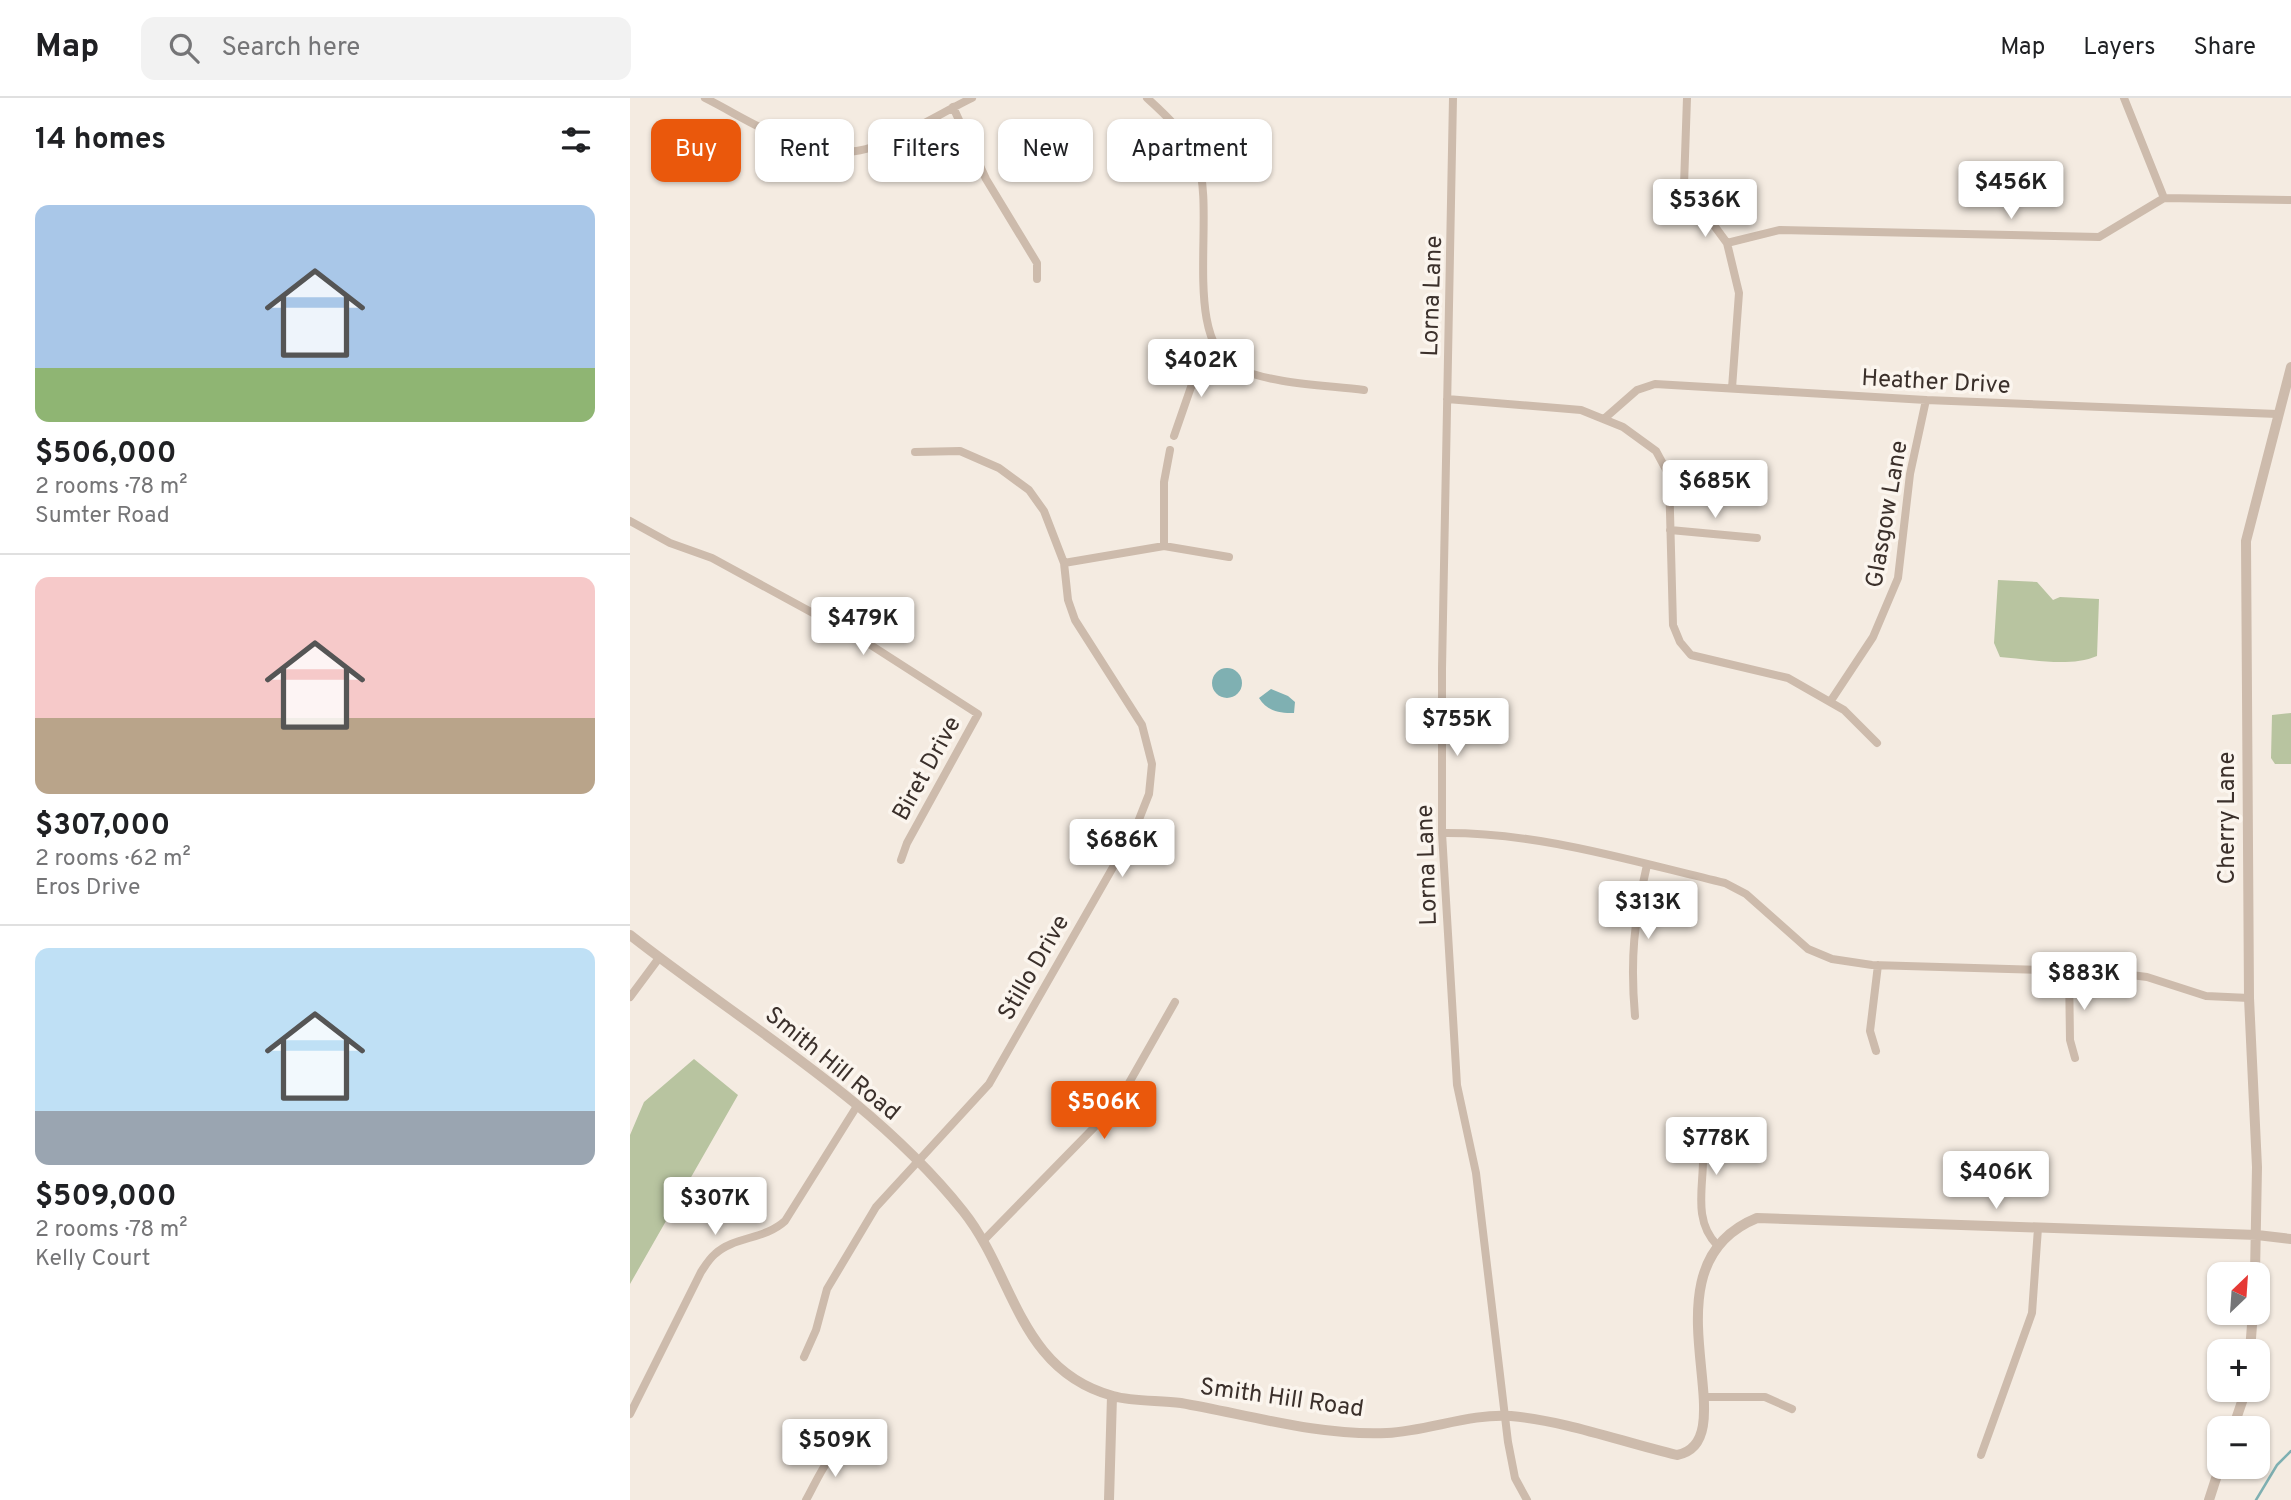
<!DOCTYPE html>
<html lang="en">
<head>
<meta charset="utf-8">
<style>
  body { margin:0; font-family:Overpass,sans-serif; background:#f2f2f2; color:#202124; height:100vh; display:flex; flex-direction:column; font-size:26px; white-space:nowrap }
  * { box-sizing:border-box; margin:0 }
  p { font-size:23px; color:#757577 }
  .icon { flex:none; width:38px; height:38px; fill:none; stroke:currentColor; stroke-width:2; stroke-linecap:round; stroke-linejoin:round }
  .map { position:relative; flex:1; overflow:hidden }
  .details { display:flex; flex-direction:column; background:#fff; width:630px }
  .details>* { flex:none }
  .hud { position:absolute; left:21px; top:21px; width:665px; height:63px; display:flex; gap:14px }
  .needle { width:46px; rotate:25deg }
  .buttons { position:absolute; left:1577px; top:1164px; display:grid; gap:14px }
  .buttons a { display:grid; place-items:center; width:63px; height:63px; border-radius:14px; background:#fff; box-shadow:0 2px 5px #0004; font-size:35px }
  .price { position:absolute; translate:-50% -60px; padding:0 16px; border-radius:7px; background:#fff; color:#222; font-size:23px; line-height:46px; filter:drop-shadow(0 2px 4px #0008) }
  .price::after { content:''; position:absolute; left:50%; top:42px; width:21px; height:16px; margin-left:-10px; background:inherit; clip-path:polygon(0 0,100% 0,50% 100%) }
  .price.selected { background:#ea580c; color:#fff }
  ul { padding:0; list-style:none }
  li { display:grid; align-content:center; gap:14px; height:371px; padding:0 35px }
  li+li { border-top:2px solid #e0e0e0 }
  li span { display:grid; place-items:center; height:217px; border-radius:14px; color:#555 }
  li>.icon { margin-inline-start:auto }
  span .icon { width:126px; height:126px; fill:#fffc; stroke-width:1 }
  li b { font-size:30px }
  h2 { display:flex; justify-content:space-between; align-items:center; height:84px; padding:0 35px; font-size:30px }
  .tag { padding:0 24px; border-radius:14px; background:#fff; box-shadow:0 2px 5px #0004; font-size:24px; line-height:63px }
  .tag.selected { background:#ea580c; color:#fff }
  header { display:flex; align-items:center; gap:42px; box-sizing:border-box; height:98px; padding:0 35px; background:#fff; border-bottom:2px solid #e0e0e0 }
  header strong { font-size:33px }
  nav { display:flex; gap:38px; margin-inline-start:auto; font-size:24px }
  .search { width:490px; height:63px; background:#f2f2f2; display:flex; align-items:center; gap:18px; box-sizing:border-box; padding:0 24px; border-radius:14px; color:#757577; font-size:26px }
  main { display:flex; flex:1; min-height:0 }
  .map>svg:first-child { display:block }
  .green { fill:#b8c4a0 }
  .water { fill:#7fb0b2 }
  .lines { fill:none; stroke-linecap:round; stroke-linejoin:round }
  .stream { stroke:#7fb0b2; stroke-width:2.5 }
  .minor { stroke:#cdbbac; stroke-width:8 }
  .tertiary { stroke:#cdbbac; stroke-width:10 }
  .labels { text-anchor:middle; stroke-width:7; stroke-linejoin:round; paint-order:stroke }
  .street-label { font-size:24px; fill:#3b302b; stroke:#fbf5ee }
</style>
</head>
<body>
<header>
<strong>Map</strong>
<div class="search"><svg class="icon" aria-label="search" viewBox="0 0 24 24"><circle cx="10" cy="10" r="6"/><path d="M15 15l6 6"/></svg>Search here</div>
<nav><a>Map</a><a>Layers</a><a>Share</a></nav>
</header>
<main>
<section class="details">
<h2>14 homes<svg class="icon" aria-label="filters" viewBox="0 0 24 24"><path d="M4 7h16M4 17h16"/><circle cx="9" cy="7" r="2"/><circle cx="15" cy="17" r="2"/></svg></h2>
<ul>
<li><span style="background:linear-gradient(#a9c7e8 75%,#8fb573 0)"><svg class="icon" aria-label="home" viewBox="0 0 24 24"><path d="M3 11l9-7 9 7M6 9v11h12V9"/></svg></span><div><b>$506,000</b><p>2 rooms · 78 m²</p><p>Sumter Road</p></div></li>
<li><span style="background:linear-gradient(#f6c9c9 65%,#b9a48a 0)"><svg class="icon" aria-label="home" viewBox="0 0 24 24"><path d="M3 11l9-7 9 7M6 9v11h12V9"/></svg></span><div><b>$307,000</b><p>2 rooms · 62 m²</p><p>Eros Drive</p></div></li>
<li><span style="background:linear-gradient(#bfe0f5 75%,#9aa5b1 0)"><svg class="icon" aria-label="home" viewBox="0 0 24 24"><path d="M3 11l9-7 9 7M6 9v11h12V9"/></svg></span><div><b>$509,000</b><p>2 rooms · 78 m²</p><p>Kelly Court</p></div></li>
</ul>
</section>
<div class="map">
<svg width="1661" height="1402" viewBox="0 0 1661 1402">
  <rect width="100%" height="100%" fill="#f4ebe1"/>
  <path class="green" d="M1368,482L1407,484L1423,502L1430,499L1469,501L1467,558C1439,570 1399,561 1370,559L1364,545Z
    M1661,615V666H1645L1641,660L1642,617Z
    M64,961L108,997L0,1186V1037L14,1004Z"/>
  <path class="water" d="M582 585a15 15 0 1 1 30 0a15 15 0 1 1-30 0Z
    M641,591L658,598L665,604L664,615C649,615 637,613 629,600Z"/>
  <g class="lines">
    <path class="stream" d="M1626,1402L1647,1367L1661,1353"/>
    <path class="minor" d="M75,0C123,24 180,66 236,51C268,42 311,15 342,0
      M517,0C537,18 557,37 567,62C587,113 550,243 607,270C641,286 696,287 734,292
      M823,0L812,571V735L827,987L846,1075L878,1344L885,1380L897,1402
      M1057,0L1054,87L1097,145L1109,195L1102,290
      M1494,0L1534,100
      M323,9L356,81L407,165V181
      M1097,145L1150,132L1469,139L1534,100L1661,102
      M817,301L951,312L993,329L1026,353L1039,377L1043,527L1050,544L1061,557L1158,580L1214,612L1247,645
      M975,320L1007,292L1025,286L1296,302L1647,316
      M544,338L561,289L590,257
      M0,423L40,445L82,460L236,544L348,616L277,745L271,762
      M1040,432L1127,440
      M534,448V384L540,352
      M434,465L534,448L599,459
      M1200,604L1243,539L1268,480L1280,376L1296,302
      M812,735C909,734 1001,763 1095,785L1116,796L1178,851L1202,861L1242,867L1477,874L1517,879L1576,898L1619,900
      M1439,872L1440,942L1445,960
      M0,899L29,860
      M1005,918C1000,861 1004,823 1017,767
      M1246,953L1240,933L1248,867
      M1066,1025C1086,1064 1054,1113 1087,1147
      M353,1143L487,1006L545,904
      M174,1259L186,1232L197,1191L246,1109L359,986L506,729L519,696L522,666L512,627L445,522L438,502L434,465L414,413L399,392L369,370L330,353L285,354
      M1073,1299H1135L1162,1311
      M0,1316L71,1174C75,1168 79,1161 85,1156C105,1138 134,1142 155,1123L227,1008
      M1351,1357L1402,1215L1408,1130
      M176,1402C188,1381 198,1352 222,1343"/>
    <path class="tertiary" d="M0,837C113,926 242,999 333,1113C385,1178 388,1272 483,1298C504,1304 529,1302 551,1305C619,1317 688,1338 757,1335C798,1333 841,1315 881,1318C937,1323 992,1344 1047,1357C1121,1343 1006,1169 1127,1120L1627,1137L1661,1141
      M1625,1176L1627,1069L1619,900L1616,443L1661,269
      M1620,1253L1623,1214
      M1603,1330L1616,1292
      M479,1402L482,1298
      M1579,1402L1590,1368"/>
  </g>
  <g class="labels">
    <g class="street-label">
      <text transform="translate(801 198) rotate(-88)" y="8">Lorna Lane</text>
      <text transform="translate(1306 283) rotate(3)" y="8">Heather Drive</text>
      <text transform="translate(1256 416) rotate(-80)" y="8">Glasgow Lane</text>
      <text transform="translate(296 670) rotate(-61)" y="8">Biret Drive</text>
      <text transform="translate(1596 720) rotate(-90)" y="8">Cherry Lane</text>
      <text transform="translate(796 767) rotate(-92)" y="8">Lorna Lane</text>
      <text transform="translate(403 869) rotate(-60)" y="8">Stillo Drive</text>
      <text transform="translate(203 965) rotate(39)" y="8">Smith Hill Road</text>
      <text transform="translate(652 1299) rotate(8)" y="8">Smith Hill Road</text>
    </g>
  </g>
</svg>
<div class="buttons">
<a><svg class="needle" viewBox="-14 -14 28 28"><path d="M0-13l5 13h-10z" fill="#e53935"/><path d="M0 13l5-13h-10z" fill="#757577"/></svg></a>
<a>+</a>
<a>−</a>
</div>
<b class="price" style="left:1381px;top:123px">$456K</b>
<b class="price" style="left:1075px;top:141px">$536K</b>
<b class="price" style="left:571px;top:301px">$402K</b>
<b class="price" style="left:1085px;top:422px">$685K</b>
<b class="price" style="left:233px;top:559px">$479K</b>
<b class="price" style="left:827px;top:660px">$755K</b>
<b class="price" style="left:492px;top:781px">$686K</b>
<b class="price" style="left:1018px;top:843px">$313K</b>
<b class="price" style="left:1454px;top:914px">$883K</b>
<b class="price selected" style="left:474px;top:1043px">$506K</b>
<b class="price" style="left:1086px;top:1079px">$778K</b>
<b class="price" style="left:1366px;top:1113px">$406K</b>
<b class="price" style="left:85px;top:1139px">$307K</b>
<b class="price" style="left:205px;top:1381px">$509K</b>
<div class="hud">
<a class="tag selected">Buy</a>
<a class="tag">Rent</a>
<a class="tag">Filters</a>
<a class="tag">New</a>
<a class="tag">Apartment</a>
</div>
</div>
</main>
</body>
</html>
